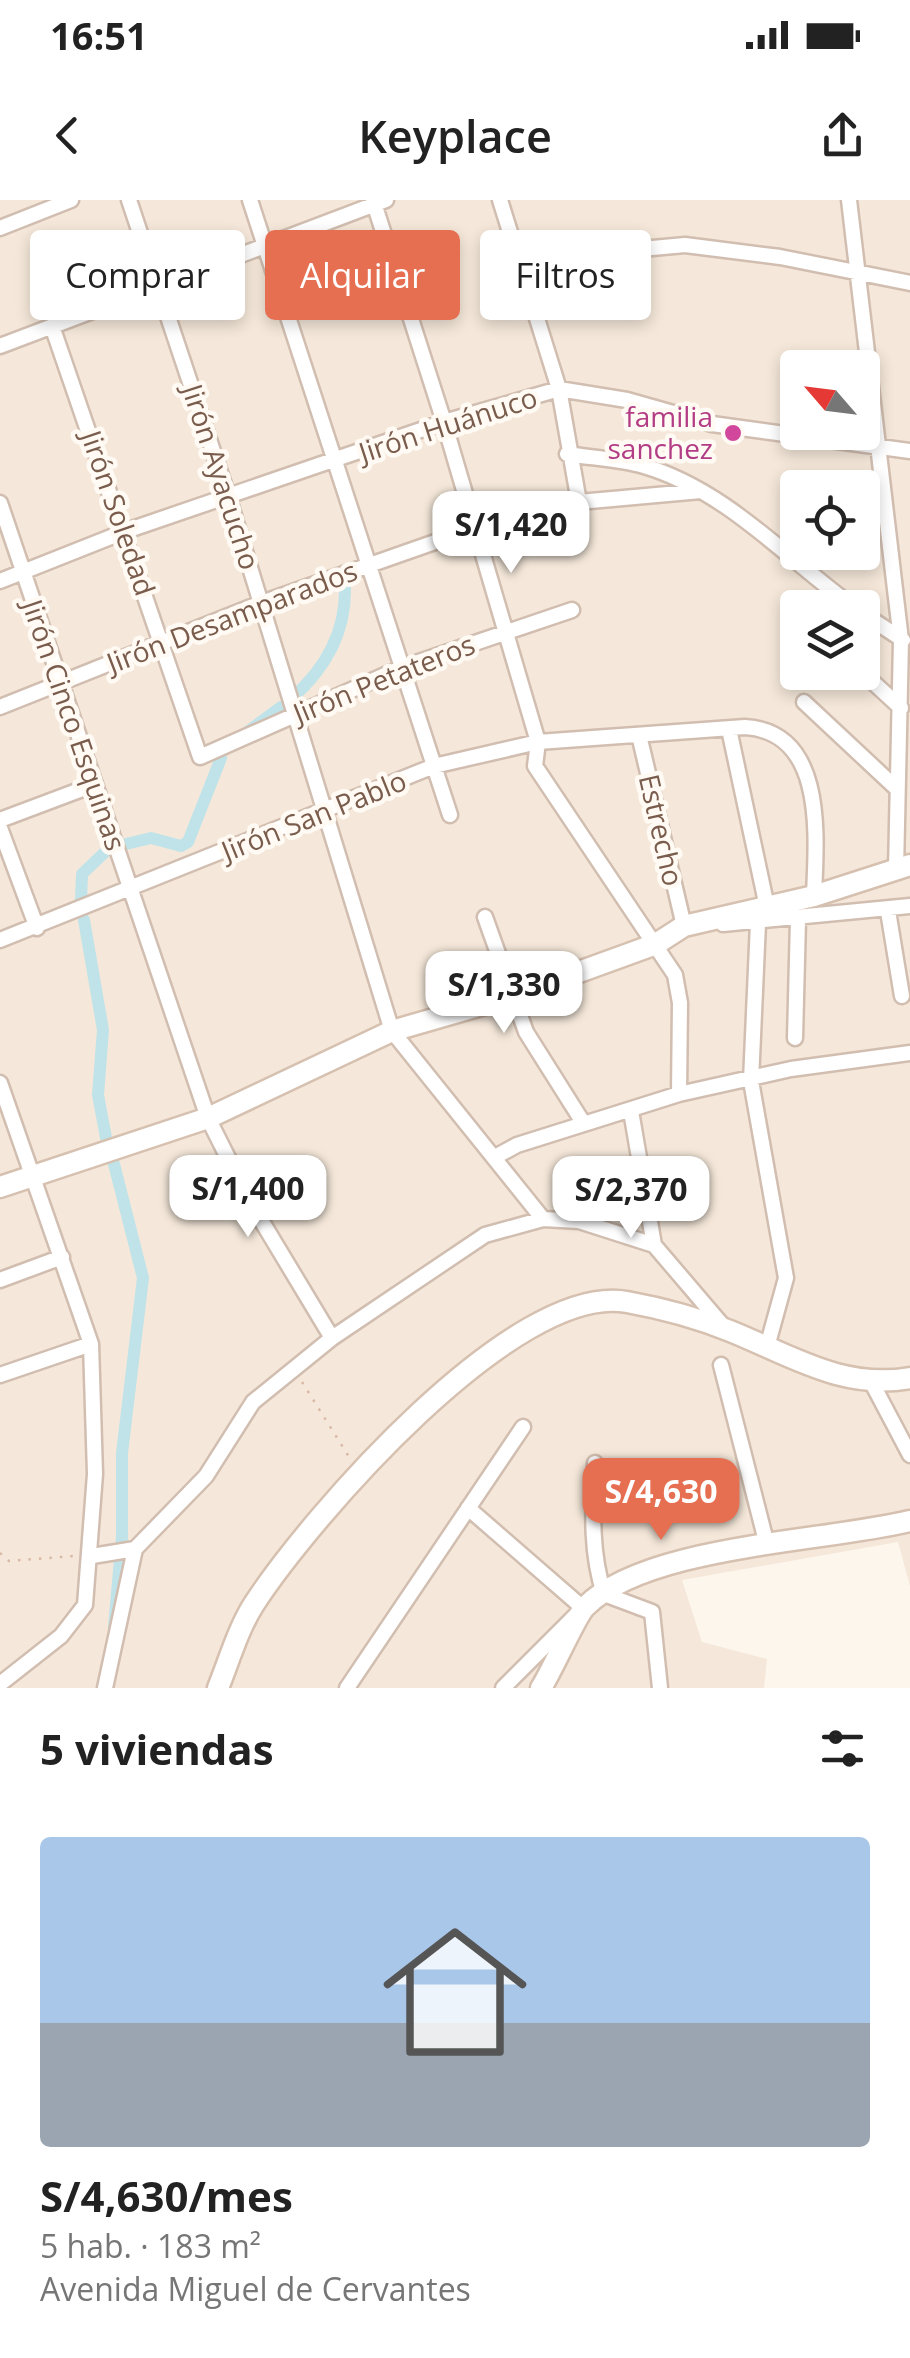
<!DOCTYPE html>
<html lang="es">
<head>
<meta charset="utf-8">
<style>
  body { margin:0; font-family:"Open Sans",sans-serif; background:#f6f6f6; color:#222; height:100vh; display:flex; flex-direction:column; font-size:38px; white-space:nowrap }
  * { box-sizing:border-box; margin:0 }
  p { font-size:32px; color:#767676 }
  .icon { flex:none; width:55px; height:55px; fill:none; stroke:currentColor; stroke-width:2; stroke-linecap:round; stroke-linejoin:round }
  .map { position:relative; height:1488px; overflow:hidden }
  .panel { display:flex; flex-direction:column; background:#fff; flex:1 }
  .panel>* { flex:none }
  .guide { position:absolute; left:30px; top:30px; width:850px; height:90px; display:flex; gap:20px }
  .needle { width:65px; rotate:298deg }
  .buttons { position:absolute; left:780px; top:150px; display:grid; gap:20px }
  .buttons a { display:grid; place-items:center; width:100px; height:100px; border-radius:10px; background:#fff; box-shadow:0 5px 15px #0003; font-size:50px }
  .price { position:absolute; translate:-50% -85px; padding:0 22px; border-radius:20px; background:#fff; color:#222; font-size:32px; line-height:65px; filter:drop-shadow(0 2px 5px #0008) }
  .price::after { content:''; position:absolute; left:50%; top:60px; width:30px; height:22px; margin-left:-15px; background:inherit; clip-path:polygon(0 0,100% 0,50% 100%) }
  .price.current { background:#e76f51; color:#fff }
  ul { padding:0; list-style:none }
  li { display:grid; align-content:center; gap:20px; height:530px; padding:0 40px }
  li+li { border-top:2px solid #e0e0e0 }
  li span { display:grid; place-items:center; height:310px; border-radius:10px; color:#555 }
  li>.icon { margin-inline-start:auto }
  span .icon { width:180px; height:180px; fill:#fffc; stroke-width:1 }
  li b { font-size:42px }
  h2 { display:flex; justify-content:space-between; align-items:center; height:120px; padding:0 40px; font-size:42px }
  .pill { padding:0 35px; border-radius:10px; background:#fff; box-shadow:0 5px 15px #0003; font-size:35px; line-height:90px }
  .pill.current { background:#e76f51; color:#fff }
  .status { display:flex; justify-content:space-between; align-items:center; height:70px; padding:0 50px; background:#fff; direction:ltr }
  .status svg { height:28px; fill:currentColor }
  header { display:flex; justify-content:space-between; align-items:center; height:130px; padding:0 40px; background:#fff; font-size:45px; font-weight:600 }
  .map>svg:first-child { display:block }
  .residential { fill:#f5e8da; fill-rule:evenodd }
  .lines { fill:none; stroke-linecap:round; stroke-linejoin:round }
  .canal { stroke:#bfe3e8; stroke-width:12 }
  .street-casing { stroke:#d1beb0; stroke-width:19 }
  .secondary-casing { stroke:#d6c0b0; stroke-width:25 }
  .path { stroke:#d9b8a5; stroke-width:2.5; stroke-dasharray:2.5 8; stroke-linecap:butt }
  .street { stroke:#fff; stroke-width:14 }
  .secondary { stroke:#fff; stroke-width:20 }
  .hotel-dot { fill:#d1479c; stroke:#fffaf3; stroke-width:4 }
  .labels { text-anchor:middle; stroke-width:9; stroke-linejoin:round; paint-order:stroke }
  .hotel-label { font-size:28px; fill:#b23c85; stroke:#fffaf3; text-anchor:end }
  .street-label { font-size:28px; fill:#7a5c4d; stroke:#fffaf3 }
</style>
</head>
<body>
<div class="status"><b>16:51</b><svg viewBox="0 0 49 12"><path d="M0 12V9h3v3zM5 12V6h3v6zM10 12V3h3v9zM15 12V0h3v12zM26 1h20v11H26zM47 4h2v5h-2z"/></svg></div>
<header><svg class="icon" aria-label="back" viewBox="0 0 24 24"><path d="M15 5l-7 7 7 7"/></svg>Keyplace<svg class="icon" aria-label="share" viewBox="0 0 24 24"><path d="M12 15V3M7 8l5-5 5 5M5 13v7h14v-7"/></svg></header>
<div class="map">
<svg width="910" height="1488" viewBox="0 0 910 1488">
  <rect width="100%" height="100%" fill="#fdf6ec"/>
  <path class="residential" d="M0,0H910V1386L898,1342L682,1380L702,1442L767,1459L764,1488H0ZM798,168H862V232H798ZM798,288H862V352H798ZM798,408H862V472H798Z"/>
  <g class="lines">
    <path class="canal" d="M292,498C325,469 346,432 345,387
      M246,533L281,507
      M122,645L151,638L181,646L188,642L221,558
      M81,701L82,674L104,653
      M84,720L103,830L98,895L107,943
      M114,964L143,1078L122,1253V1336L114,1427"/>
    <defs>
      <path id="street" d="M129,0L229,299L392,831L543,1019
        M250,0L450,615
        M373,0L444,222L538,542L535,566L675,775L680,803L679,894
        M500,0L559,189L579,302
        M849,0L901,440L896,670
        M0,28L71,0
        M522,60L685,45L780,57L910,83
        M52,126L200,557L401,468L572,410
        M0,146L386,0
        M567,254C592,258 619,259 644,266C726,290 787,359 855,408
        M0,303L208,918L249,1000L332,1138
        M0,381L126,331L444,222L559,189L627,200L712,224L910,251
        M862,413L903,440
        M862,472L901,508
        M804,502L896,588
        M0,507L261,403L475,328L579,302L701,291
        M729,529L767,707
        M639,535L684,726
        M0,620L93,585
        M0,628L37,728
        M888,711L902,796
        M485,717L526,832L584,924
        M758,723L751,881L786,1078L767,1147
        M723,724L910,706
        M0,740L434,566L538,542L745,527C827,532 816,639 814,696
        M795,838L798,720
        M0,883L91,1144L95,1274L85,1405L61,1436L0,1484
        M631,911L654,1045L724,1127
        M495,957L517,945L679,894L791,869L910,853
        M0,1080L62,1057
        M721,1165L767,1345
        M0,1175L91,1144
        M872,1183L910,1255
        M595,1263C593,1310 590,1350 604,1394L652,1412L660,1488
        M468,1308L583,1408L503,1488
        M92,1356L135,1349L206,1276L253,1202L332,1138L485,1035L543,1019L579,1021L654,1045
        M105,1488L135,1349
        M347,1488L523,1227"/>
      <path id="secondary" d="M0,987L208,918L392,831L513,796L656,744L684,726L814,696L910,665
        M218,1488C229,1461 238,1429 254,1404C310,1318 515,1081 627,1102C660,1108 698,1118 730,1131C790,1155 842,1190 910,1178
        M541,1488C552,1471 576,1416 585,1407C646,1345 825,1342 910,1321"/>
    </defs>
    <use href="#street" class="street-casing"/>
    <use href="#secondary" class="secondary-casing"/>
    <path class="path" d="M792,296L798,342
      M302,1182L351,1260
      M0,1353L9,1361L74,1356"/>
    <use href="#street" class="street"/>
    <use href="#secondary" class="secondary"/>
  </g>
  <circle class="hotel-dot" cx="733" cy="233" r="10"/>
  <g class="labels">
    <g class="hotel-label">
      <text x="713" y="227">familia<tspan x="713" dy="32">sanchez</tspan></text>
    </g>
    <g class="street-label">
      <text transform="translate(448 225) rotate(-18)" y="10">Jirón Huánuco</text>
      <text transform="translate(221 277) rotate(72)" y="10">Jirón Ayacucho</text>
      <text transform="translate(118 313) rotate(71)" y="10">Jirón Soledad</text>
      <text transform="translate(232 417) rotate(-21)" y="10">Jirón Desamparados</text>
      <text transform="translate(384 479) rotate(-22)" y="10">Jirón Petateros</text>
      <text transform="translate(74 525) rotate(71)" y="10">Jirón Cinco Esquinas</text>
      <text transform="translate(314 616) rotate(-22)" y="10">Jirón San Pablo</text>
      <text transform="translate(661 630) rotate(77)" y="10">Estrecho</text>
    </g>
  </g>
</svg>
<div class="buttons">
<a><svg class="needle" viewBox="-14 -14 28 28"><path d="M0-13l5 13h-10z" fill="#e53935"/><path d="M0 13l5-13h-10z" fill="#767676"/></svg></a>
<a><svg class="icon" aria-label="locate" viewBox="0 0 24 24"><circle cx="12" cy="12" r="6"/><path d="M12 2v4M12 18v4M2 12h4M18 12h4"/></svg></a>
<a><svg class="icon" aria-label="layers" viewBox="0 0 24 24"><path d="M12 4l9 5-9 5-9-5zM3 14l9 5 9-5"/></svg></a>
</div>
<b class="price" style="left:511px;top:376px">S/1,420</b>
<b class="price" style="left:504px;top:836px">S/1,330</b>
<b class="price" style="left:248px;top:1040px">S/1,400</b>
<b class="price" style="left:631px;top:1041px">S/2,370</b>
<b class="price current" style="left:661px;top:1343px">S/4,630</b>
<div class="guide">
<a class="pill">Comprar</a>
<a class="pill current">Alquilar</a>
<a class="pill">Filtros</a>
</div>
</div>
<section class="panel">
<h2>5 viviendas<svg class="icon" aria-label="filters" viewBox="0 0 24 24"><path d="M4 7h16M4 17h16"/><circle cx="9" cy="7" r="2"/><circle cx="15" cy="17" r="2"/></svg></h2>
<ul>
<li><span style="background:linear-gradient(#a9c7e8 60%,#9aa5b1 0)"><svg class="icon" aria-label="home" viewBox="0 0 24 24"><path d="M3 11l9-7 9 7M6 9v11h12V9"/></svg></span><div><b>S/4,630/mes</b><p>5 hab. · 183 m²</p><p>Avenida Miguel de Cervantes</p></div></li>
</ul>
</section>
</body>
</html>
